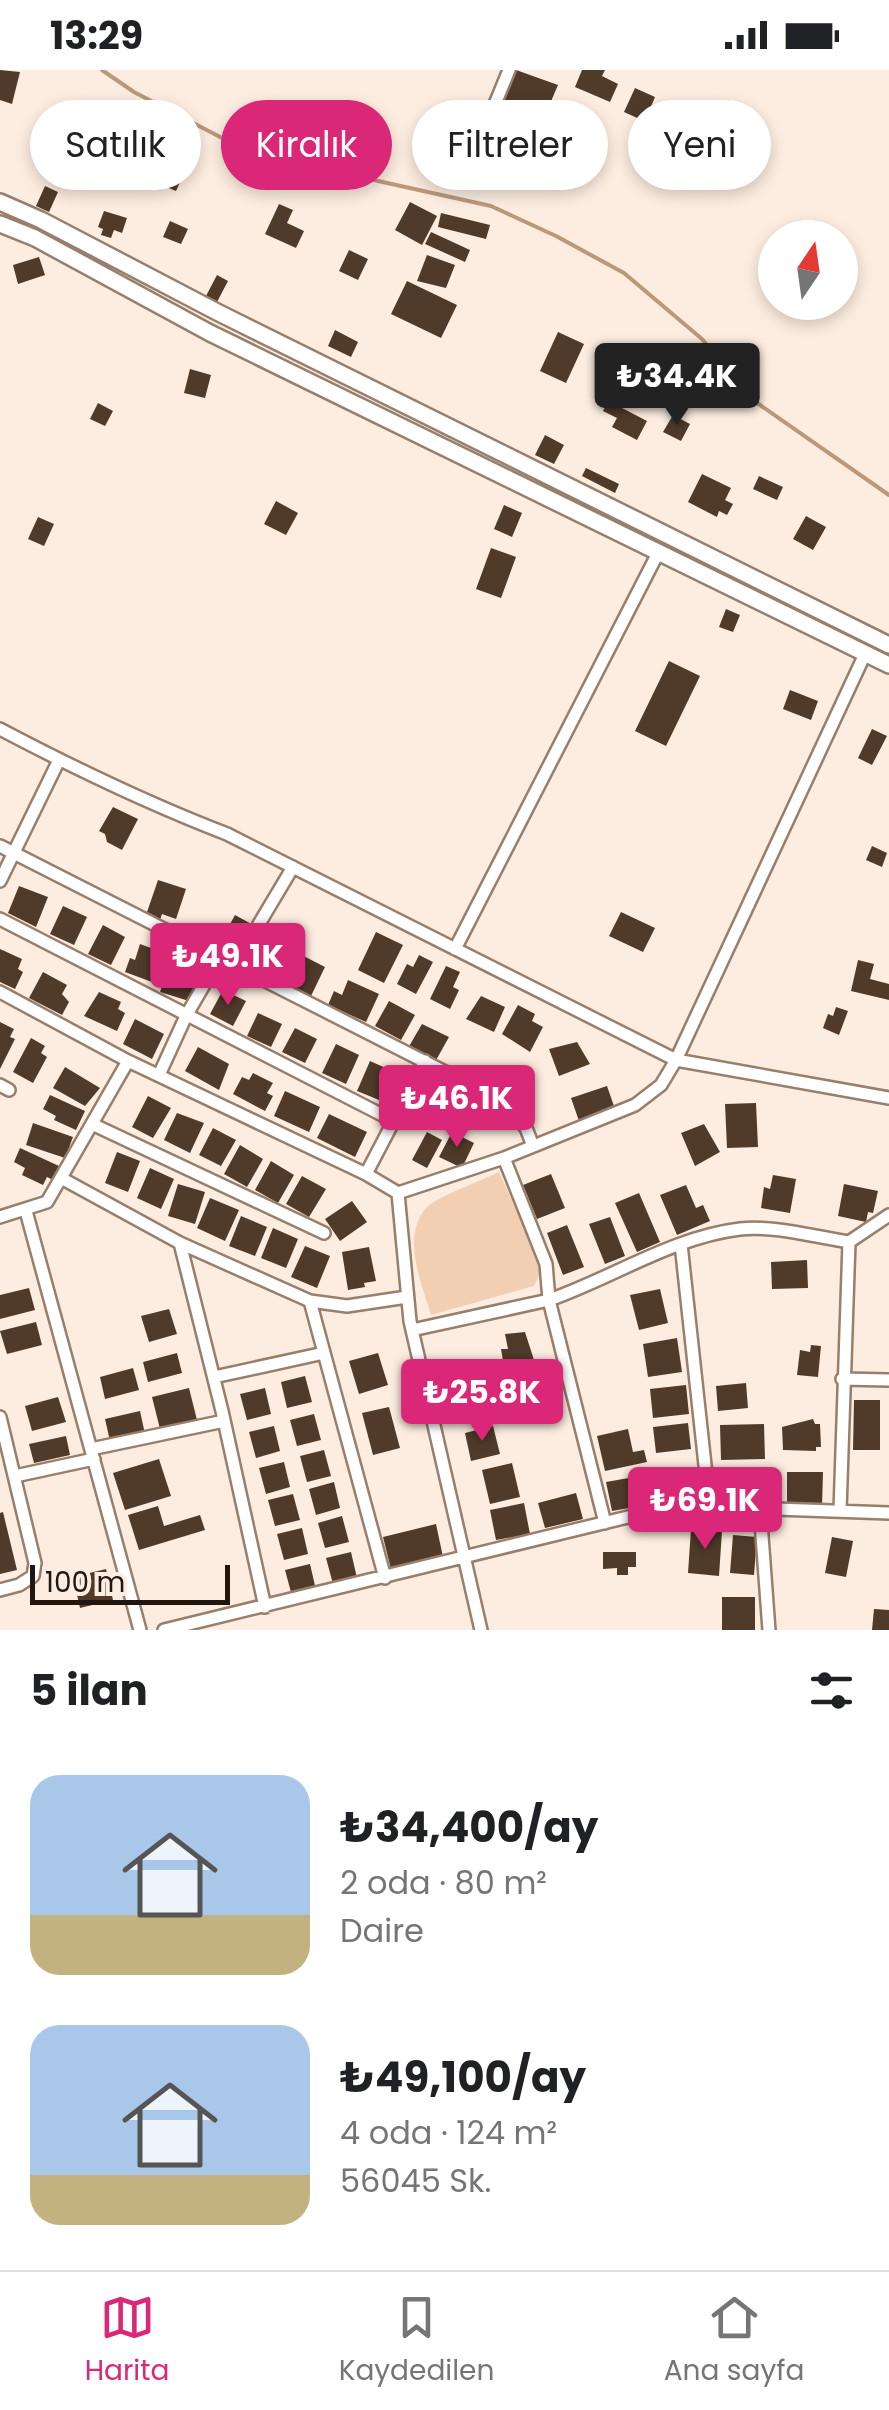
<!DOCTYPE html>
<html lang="tr">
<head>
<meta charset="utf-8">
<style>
  body { margin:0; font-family:Poppins,sans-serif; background:#f2f2f2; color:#202124; height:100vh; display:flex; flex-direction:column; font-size:38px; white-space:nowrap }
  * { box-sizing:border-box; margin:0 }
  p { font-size:32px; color:#757577 }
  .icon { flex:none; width:55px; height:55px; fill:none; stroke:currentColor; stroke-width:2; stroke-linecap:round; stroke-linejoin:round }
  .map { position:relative; height:1560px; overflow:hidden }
  .drawer { display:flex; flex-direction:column; background:#fff; flex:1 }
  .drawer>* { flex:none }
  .guide { position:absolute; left:30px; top:30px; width:830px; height:90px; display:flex; gap:20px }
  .needle { width:65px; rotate:13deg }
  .tools { position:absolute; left:758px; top:150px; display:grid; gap:20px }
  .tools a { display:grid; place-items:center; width:100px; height:100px; border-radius:50%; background:#fff; box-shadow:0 5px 15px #0003; font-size:50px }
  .scale { position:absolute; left:30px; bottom:25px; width:200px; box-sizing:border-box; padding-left:10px; border:5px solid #201710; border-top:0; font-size:28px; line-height:35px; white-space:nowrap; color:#201710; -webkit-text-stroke:8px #fdede0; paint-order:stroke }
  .price { position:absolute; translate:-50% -85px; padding:0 22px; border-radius:10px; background:#db2777; color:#fff; font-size:32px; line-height:65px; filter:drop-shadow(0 2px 5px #0008) }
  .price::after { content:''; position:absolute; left:50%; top:60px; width:30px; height:22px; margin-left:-15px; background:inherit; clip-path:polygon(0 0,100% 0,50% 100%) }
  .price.active { background:#222; color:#fff }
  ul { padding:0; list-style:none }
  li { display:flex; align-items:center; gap:30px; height:250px; padding:0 30px }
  li span { display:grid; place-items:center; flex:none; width:280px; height:200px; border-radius:30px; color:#555 }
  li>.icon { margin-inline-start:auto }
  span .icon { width:120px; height:120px; fill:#fffc; stroke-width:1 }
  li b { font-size:42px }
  h2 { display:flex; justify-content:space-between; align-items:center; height:120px; padding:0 30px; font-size:42px }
  .tag { padding:0 35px; border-radius:45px; background:#fff; box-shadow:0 5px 15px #0003; font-size:35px; line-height:90px }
  .tag.active { background:#db2777; color:#fff }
  .status { display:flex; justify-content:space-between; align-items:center; height:70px; padding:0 50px; background:#fff; direction:ltr }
  .status svg { height:28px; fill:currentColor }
  .dock { display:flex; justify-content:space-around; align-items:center; height:140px; border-top:2px solid #e0e0e0; background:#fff; font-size:28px; color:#757577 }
  .dock a { display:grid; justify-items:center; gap:5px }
  .dock .active { color:#db2777 }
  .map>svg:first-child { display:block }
  .green { fill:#f2cfb3 }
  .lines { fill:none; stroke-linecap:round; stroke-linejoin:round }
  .stream { stroke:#bc9879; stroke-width:4 }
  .building { fill:#503b2a }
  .street-casing { stroke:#977f6c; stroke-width:16 }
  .secondary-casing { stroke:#977f6c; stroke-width:20 }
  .street { stroke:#fff; stroke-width:11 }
  .secondary { stroke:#fff; stroke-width:15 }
</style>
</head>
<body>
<div class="status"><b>13:29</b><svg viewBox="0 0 49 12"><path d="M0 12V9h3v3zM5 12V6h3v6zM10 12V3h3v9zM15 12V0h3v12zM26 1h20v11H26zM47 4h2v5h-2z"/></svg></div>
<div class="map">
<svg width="889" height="1560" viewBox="0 0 889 1560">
  <rect width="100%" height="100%" fill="#fdede0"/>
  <path class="green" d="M499,1102L543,1197L534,1216L431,1245C422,1213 400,1167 427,1137C435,1128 485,1109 499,1102Z"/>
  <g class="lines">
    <path class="stream" d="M102,0L134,22L222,68L297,93L491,136L556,166L624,203L702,269L750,328L889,425"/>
  </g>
  <path class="building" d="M0,0L20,2L12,34L0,30Z
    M516,0L558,15L540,57L499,40Z
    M582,0H605L602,6L618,14L610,32L575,17Z
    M635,18L655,27L650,39L661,44L655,56L624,42Z
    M728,30L736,33L734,39L739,41L729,66L716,61Z
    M145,45L156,49L147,74L136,70Z
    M166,59L186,69L181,80L161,70Z
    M88,61L109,66L104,84L83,79Z
    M160,77L190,90L176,121L146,108Z
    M663,82L689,92L684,103L659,93Z
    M45,116L58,122L49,142L36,136Z
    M410,132L437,146L422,175L395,160Z
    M279,134L293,140L287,153L304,161L296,178L265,164Z
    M104,141L127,148L122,163L114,160L111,168L101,165L103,159L98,157Z
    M441,143L490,155L486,169L438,157Z
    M170,151L188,159L181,174L163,167Z
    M431,162L470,180L465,192L425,174Z
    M349,180L368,189L358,210L339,201Z
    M427,185L455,195L446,218L417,211Z
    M39,187L45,205L18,214L13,195Z
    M217,205L228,211L217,232L206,226Z
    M407,211L457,235L441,268L391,244Z
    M335,260L358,272L351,287L328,276Z
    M558,262L584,274L566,313L540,301Z
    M190,299L211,305L205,328L184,323Z
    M619,310L633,317L622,338L647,351L637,370L612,357L617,348L603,341Z
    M98,333L113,341L105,356L90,349Z
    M673,345L690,354L681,371L663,362Z
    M545,365L564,375L554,394L535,385Z
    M586,398L619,414L615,423L582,406Z
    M702,404L731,418L725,430L733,434L727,445L719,441L717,447L688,432Z
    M759,406L783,417L777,430L753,419Z
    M276,431L298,443L286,465L264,454Z
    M504,435L522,443L512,467L494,459Z
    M806,446L826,457L813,480L793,469Z
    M38,447L54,454L44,476L28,469Z
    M491,478L516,487L501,528L476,519Z
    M726,539L740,545L733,562L719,557Z
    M669,591L700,606L666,676L635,661Z
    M790,620L818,631L811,650L783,639Z
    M872,659L887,666L872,695L858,688Z
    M113,737L138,749L122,780L107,772L105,764L99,761Z
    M872,776L887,783L882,797L866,790Z
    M158,810L186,819L176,849L162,844L160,850L146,845Z
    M19,816L48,827L36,857L8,843Z
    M63,836L87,847L74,875L50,864Z
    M621,842L655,858L643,882L609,866Z
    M235,845L257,857L239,889L217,878Z
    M103,855L125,867L111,895L88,884Z
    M376,862L403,875L384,913L358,900Z
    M140,874L162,882L152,912L125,902L130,888L135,890Z
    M288,878L325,897L311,926L261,899L266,889L279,895Z
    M0,879L22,889L18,899L23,902L15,919L0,912Z
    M419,885L433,892L416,924L397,914L407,894L413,897Z
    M858,890L874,894L870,909L889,914V930L851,921Z
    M170,892L199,901L189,931L160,922Z
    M446,896L460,902L453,917L459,920L450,939L430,929Z
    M43,902L67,915L62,924L69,932L62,945L29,928Z
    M348,910L379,924L366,952L328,935L334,921L342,925Z
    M223,920L246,931L233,956L210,944Z
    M99,922L121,932L118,939L125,943L117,961L84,946Z
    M481,926L505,937L494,962L466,949Z
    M389,931L415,945L401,970L375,956Z
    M518,935L535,944L532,951L543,957L530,982L502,964Z
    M836,937L848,941L839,965L823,958L828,944L833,946Z
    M258,943L282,954L271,977L247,966Z
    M135,949L164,964L152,989L123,974Z
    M0,952L14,959L10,967L15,969L0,999Z
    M422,954L449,967L435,992L408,978Z
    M295,958L317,969L305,993L282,982Z
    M31,968L45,976L41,983L47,987L33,1013L13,1002Z
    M577,972L590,994L559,1006L549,979Z
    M336,974L359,985L346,1014L322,1003Z
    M198,977L229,994L219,1020L185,1001Z
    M370,991L397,1003L384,1032L357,1021Z
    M65,997L100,1018L85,1036L53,1018Z
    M253,1003L273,1013L267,1023L273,1026L265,1041L233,1024L242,1007L249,1010Z
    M607,1016L615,1039L579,1051L571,1028Z
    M285,1021L320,1037L309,1062L274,1046Z
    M50,1025L85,1041L76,1060L54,1050L56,1046L43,1039Z
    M148,1026L171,1038L153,1068L132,1057Z
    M756,1033L758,1077L727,1078L725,1034Z
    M177,1043L204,1053L190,1083L164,1070Z
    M329,1044L367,1062L355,1087L317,1068Z
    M33,1053L73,1067L65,1088L26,1075Z
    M704,1054L720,1082L695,1096L681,1063Z
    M213,1058L236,1070L221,1096L199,1085Z
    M427,1062L442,1070L427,1098L412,1090Z
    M452,1062L474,1073L462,1098L439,1087Z
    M240,1075L263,1089L247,1117L224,1104Z
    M20,1078L59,1096L53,1110L47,1107L43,1115L22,1105L25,1098L14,1092Z
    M117,1082L140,1091L128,1122L105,1113Z
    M271,1091L294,1105L278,1133L255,1120Z
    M150,1098L174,1109L161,1139L137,1128Z
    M551,1104L565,1138L537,1149L523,1115Z
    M773,1105L796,1109L790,1143L761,1138L764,1117L770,1119Z
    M302,1106L326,1119L309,1147L286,1134Z
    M178,1114L205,1122L195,1154L168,1146Z
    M844,1114L878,1121L873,1143L868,1142L866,1152L838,1146Z
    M686,1115L696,1138L703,1135L710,1151L677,1165L660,1125Z
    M639,1123L660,1172L637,1182L615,1133Z
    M210,1128L239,1140L225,1171L197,1158Z
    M352,1131L367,1152L340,1171L325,1149Z
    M241,1146L267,1157L255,1186L229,1176Z
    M610,1147L625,1186L605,1194L589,1154Z
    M567,1155L584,1197L563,1205L547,1163Z
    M273,1158L298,1169L286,1198L261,1188Z
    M305,1176L330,1186L317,1218L291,1207Z
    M369,1177L376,1211L364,1213L365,1217L348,1220L342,1182Z
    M807,1190L808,1218L772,1219L771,1192Z
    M29,1218L35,1240L0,1249V1225Z
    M660,1219L668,1253L639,1260L630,1225Z
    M169,1239L177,1264L149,1272L141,1246Z
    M36,1252L42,1275L7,1284L0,1261Z
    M525,1262L534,1290L504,1297L501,1279H508L505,1264Z
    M677,1268L682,1302L648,1307L643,1274Z
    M811,1275L821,1276L818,1307L797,1305L800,1280L810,1282Z
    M177,1283L182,1303L148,1312L143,1292Z
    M378,1283L388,1315L359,1324L349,1291Z
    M133,1298L139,1320L105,1329L100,1307Z
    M305,1306L312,1332L287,1338L281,1312Z
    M746,1313L748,1338L718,1341L716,1316Z
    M686,1315L689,1344L653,1348L650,1319Z
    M189,1318L197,1350L160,1359L152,1327Z
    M265,1318L271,1344L247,1350L240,1324Z
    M484,1318L491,1344L467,1350L465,1344L459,1346L454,1325Z
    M58,1327L66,1352L32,1361L25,1336Z
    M854,1330H880V1380H853Z
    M389,1337L400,1378L373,1385L362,1343Z
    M140,1341L145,1364L110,1371L105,1349Z
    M314,1344L321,1370L297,1376L290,1350Z
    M813,1349L815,1354H820L821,1377H816V1381L783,1380L782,1357Z
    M688,1353L691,1379L656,1383L653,1357Z
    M764,1354L765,1389L721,1390L720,1355Z
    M274,1356L280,1381L256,1388L249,1362Z
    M493,1356L500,1384L471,1391L465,1363Z
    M628,1359L633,1382L644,1380L647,1392L605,1401L597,1366Z
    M66,1366L70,1385L34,1393L29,1374Z
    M324,1380L331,1406L307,1412L300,1386Z
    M159,1389L171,1426L125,1440L113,1403Z
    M284,1392L290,1417L266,1424L259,1398Z
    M512,1393L520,1427L490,1434L482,1400Z
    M787,1402H823L822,1436H787Z
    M767,1405L769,1428L733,1431L732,1407Z
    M640,1406L646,1435L612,1441L606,1412Z
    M334,1412L340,1438L316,1445L309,1419Z
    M576,1423L583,1449L545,1458L538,1433Z
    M293,1424L300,1450L275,1456L268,1430Z
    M524,1433L530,1464L496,1470L490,1440Z
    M158,1436L164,1456L200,1445L205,1460L139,1480L128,1445Z
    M3,1442L17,1500L0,1504V1443Z
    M342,1446L349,1472L325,1478L318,1453Z
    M436,1454L443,1487L391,1499L383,1467Z
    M302,1458L308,1484L284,1490L277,1464Z
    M691,1459L722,1461L719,1506L688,1503Z
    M733,1465L757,1467L754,1505L730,1503Z
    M832,1467L853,1471L846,1507L825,1503Z
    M351,1482L357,1508L333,1514L326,1488Z
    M603,1482H636V1497H628V1505H617V1498L603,1499Z
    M310,1494L316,1520L292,1526L285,1500Z
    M106,1499L113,1530L80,1538L73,1507Z
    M722,1527H755V1560H722Z
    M874,1539L889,1540V1560H872Z"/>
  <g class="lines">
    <defs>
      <path id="street" d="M465,107L509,0
        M0,659C74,698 149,734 227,764L676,990L865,584
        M0,776L504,1032L526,1058L533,1076
        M0,811L59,690
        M0,849L392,1050
        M259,854L293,797
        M455,879L658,483
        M0,922L128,991L366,1104L398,1123
        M159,1005L186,946L219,889
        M0,1015L9,1020
        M92,1054L324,1163
        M366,1104L425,991
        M61,1108L180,1173L310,1231L347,1236L407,1227
        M26,1141L140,1560
        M0,1147L47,1132L128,991
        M180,1173L222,1341L265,1537
        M681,1174L710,1441
        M310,1231L385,1508
        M412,1260L549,1230L546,1194L504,1088
        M214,1307L324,1283
        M842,1309L889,1310
        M0,1347L35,1493L33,1506L19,1515L0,1520
        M91,1379L224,1351
        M15,1406L94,1389
        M760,1439L769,1560
        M840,1441L849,1172
        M605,1453L549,1230C612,1208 673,1167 740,1159C774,1155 815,1167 849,1172L889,1145
        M164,1560L636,1445L776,1439L889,1443
        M481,1560L410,1251L398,1123L504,1088L635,1035L661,1015L676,990L889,1028"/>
      <path id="secondary" d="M0,132L41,150L219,243L889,575
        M0,154L35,168L210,263L889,595"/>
    </defs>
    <use href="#street" class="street-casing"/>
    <use href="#secondary" class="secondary-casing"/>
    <use href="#street" class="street"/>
    <use href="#secondary" class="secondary"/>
  </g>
</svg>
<div class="tools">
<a><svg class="needle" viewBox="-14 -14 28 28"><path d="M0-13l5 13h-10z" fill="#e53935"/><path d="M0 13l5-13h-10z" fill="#757577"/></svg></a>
</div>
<div class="scale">100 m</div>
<b class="price active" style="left:677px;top:358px">₺34.4K</b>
<b class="price" style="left:228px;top:938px">₺49.1K</b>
<b class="price" style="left:457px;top:1080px">₺46.1K</b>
<b class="price" style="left:482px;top:1374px">₺25.8K</b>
<b class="price" style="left:705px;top:1482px">₺69.1K</b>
<div class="guide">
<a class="tag">Satılık</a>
<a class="tag active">Kiralık</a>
<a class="tag">Filtreler</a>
<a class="tag">Yeni</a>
</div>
</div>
<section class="drawer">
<h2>5 ilan<svg class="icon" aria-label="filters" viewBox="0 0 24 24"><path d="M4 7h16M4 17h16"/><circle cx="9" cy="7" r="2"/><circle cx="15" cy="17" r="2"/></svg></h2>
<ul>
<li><span style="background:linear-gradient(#a9c7e8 70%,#c2b280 0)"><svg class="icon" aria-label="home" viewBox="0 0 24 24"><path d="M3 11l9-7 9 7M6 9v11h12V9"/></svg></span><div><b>₺34,400/ay</b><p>2 oda · 80 m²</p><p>Daire</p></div></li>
<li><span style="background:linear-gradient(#a9c7e8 75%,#c2b280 0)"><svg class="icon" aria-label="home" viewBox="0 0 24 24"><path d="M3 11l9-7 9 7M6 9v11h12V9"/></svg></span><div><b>₺49,100/ay</b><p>4 oda · 124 m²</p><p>56045 Sk.</p></div></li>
</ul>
</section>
<nav class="dock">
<a class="active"><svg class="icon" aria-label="map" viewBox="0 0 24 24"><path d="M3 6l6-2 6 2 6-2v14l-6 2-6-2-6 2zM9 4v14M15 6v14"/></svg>Harita</a>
<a><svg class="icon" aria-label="saved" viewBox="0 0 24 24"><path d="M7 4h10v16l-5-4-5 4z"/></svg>Kaydedilen</a>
<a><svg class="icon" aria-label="home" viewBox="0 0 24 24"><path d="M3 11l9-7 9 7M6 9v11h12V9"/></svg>Ana sayfa</a>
</nav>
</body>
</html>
